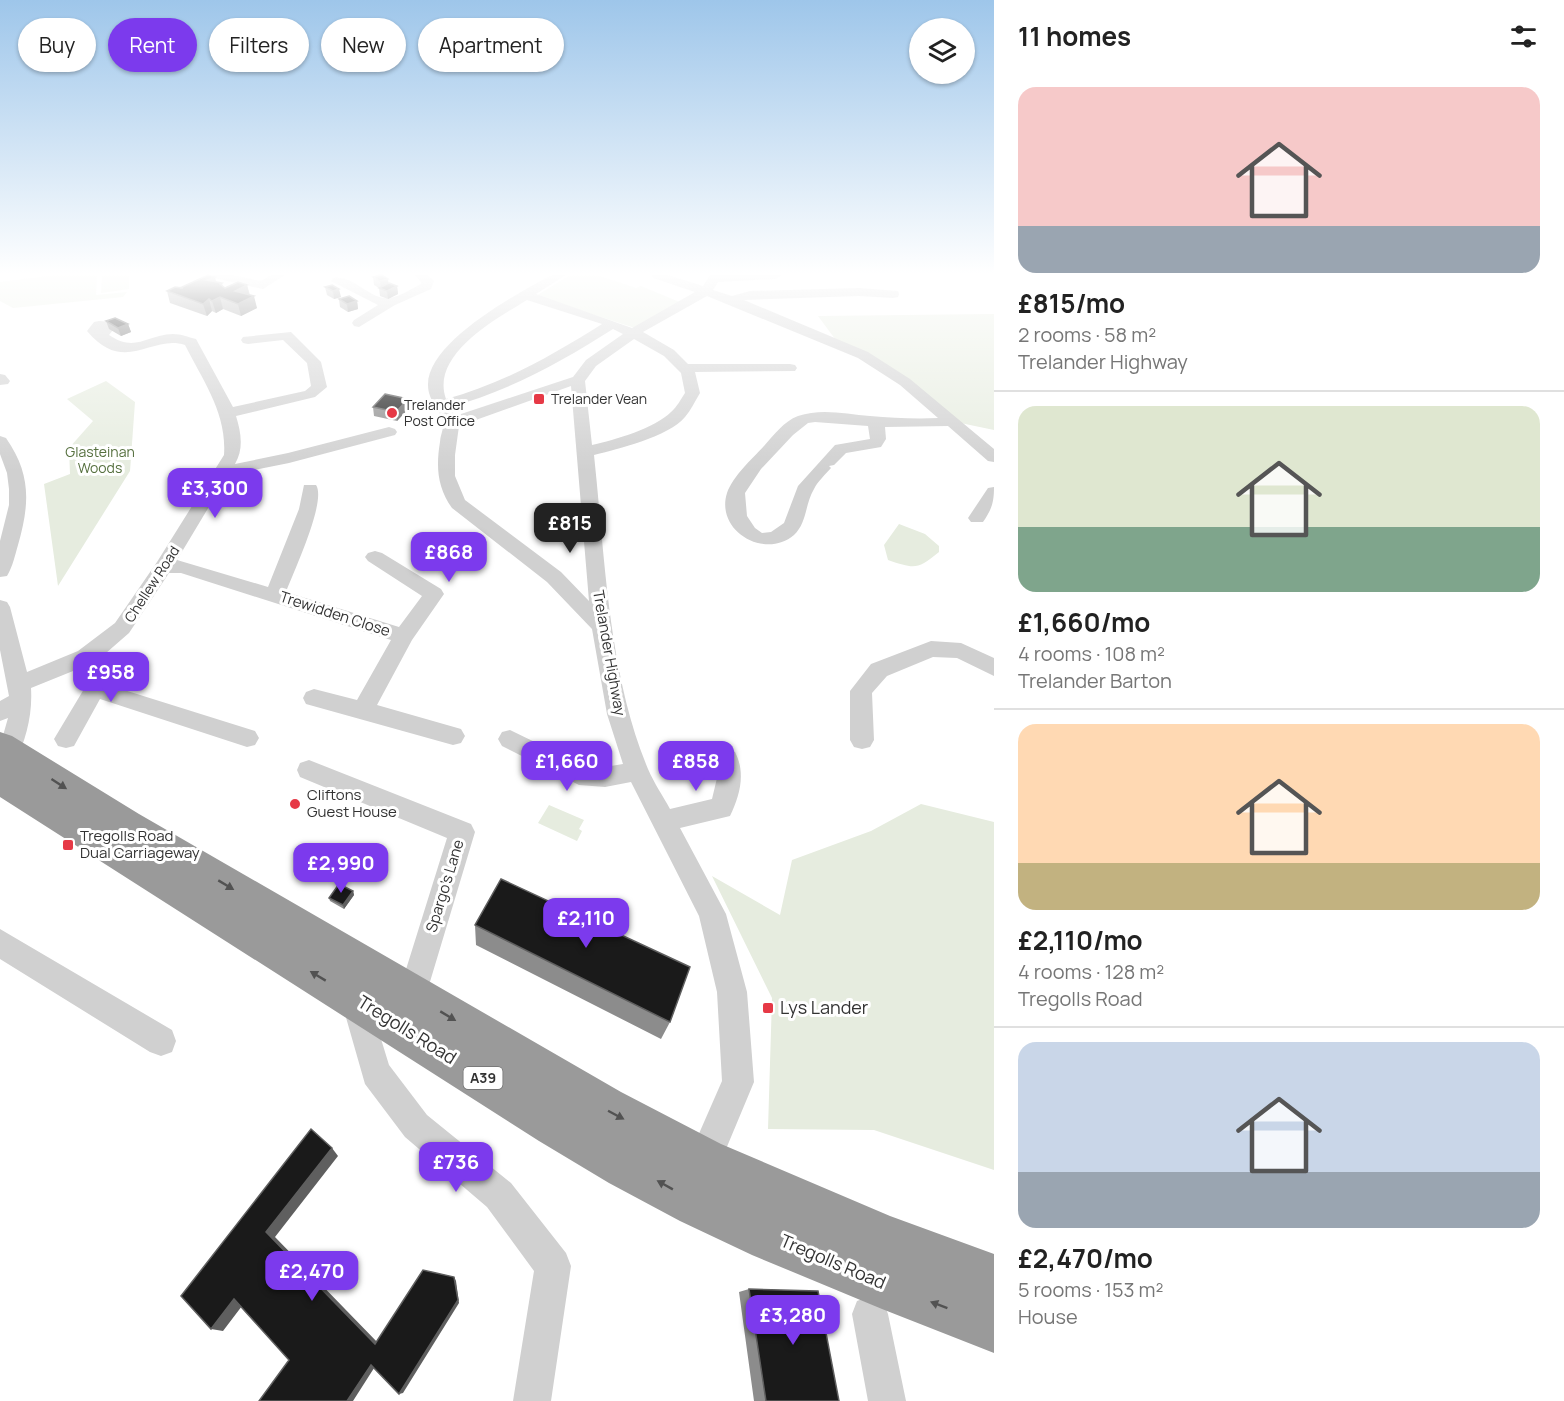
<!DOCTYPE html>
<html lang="en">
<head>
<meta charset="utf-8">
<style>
  body { margin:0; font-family:Manrope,sans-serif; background:#f2f2f2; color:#222; height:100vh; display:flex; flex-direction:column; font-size:22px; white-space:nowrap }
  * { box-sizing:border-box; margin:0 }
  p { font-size:20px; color:#767676 }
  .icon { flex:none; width:33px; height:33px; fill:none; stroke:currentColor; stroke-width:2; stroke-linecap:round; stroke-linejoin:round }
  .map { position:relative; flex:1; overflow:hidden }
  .details { display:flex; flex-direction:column; background:#fff; width:570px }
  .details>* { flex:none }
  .guide { position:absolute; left:18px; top:18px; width:570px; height:54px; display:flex; gap:12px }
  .tools { position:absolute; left:909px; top:18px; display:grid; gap:12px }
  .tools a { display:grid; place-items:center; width:66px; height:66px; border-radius:50%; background:#fff; box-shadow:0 2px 4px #0004; font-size:30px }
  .price { position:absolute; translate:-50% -51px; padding:0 14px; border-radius:12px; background:#7c3aed; color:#fff; font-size:20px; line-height:39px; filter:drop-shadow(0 2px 3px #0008) }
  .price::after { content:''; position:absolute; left:50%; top:36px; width:18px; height:14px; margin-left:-9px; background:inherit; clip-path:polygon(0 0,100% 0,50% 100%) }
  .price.on { background:#222; color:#fff }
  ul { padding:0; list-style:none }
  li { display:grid; align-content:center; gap:12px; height:318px; padding:0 24px }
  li+li { border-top:2px solid #e0e0e0 }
  li span { display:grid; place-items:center; height:186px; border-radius:18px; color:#555 }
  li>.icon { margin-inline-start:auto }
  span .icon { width:108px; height:108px; fill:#fffc; stroke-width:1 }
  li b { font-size:26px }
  h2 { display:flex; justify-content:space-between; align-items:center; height:72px; padding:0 24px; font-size:26px }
  .chip { padding:0 21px; border-radius:27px; background:#fff; box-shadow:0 2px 4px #0004; font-size:21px; line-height:54px }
  .chip.on { background:#7c3aed; color:#fff }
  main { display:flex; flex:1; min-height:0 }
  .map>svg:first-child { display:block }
  .green { fill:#e6ecdf }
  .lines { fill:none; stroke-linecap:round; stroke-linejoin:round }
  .minor { fill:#d0d0d0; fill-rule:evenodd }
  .highway { fill:#9a9a9a; fill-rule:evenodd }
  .wall { fill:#8c8c8c }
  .shaded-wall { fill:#5f5f5f }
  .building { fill:#1a1a1a; stroke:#5f5f5f; stroke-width:1.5 }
  .oneway { fill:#525252 }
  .poi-dot { fill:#e63946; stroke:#fff; stroke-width:2 }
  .labels { text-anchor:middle; stroke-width:6; stroke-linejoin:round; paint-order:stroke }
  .far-poi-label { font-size:14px; fill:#333; stroke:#fff; text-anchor:start }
  .far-park-label { font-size:14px; fill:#56703f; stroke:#fff }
  .far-street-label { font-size:14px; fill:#333; stroke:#fff }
  .shield { fill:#fff; stroke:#707070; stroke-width:1.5 }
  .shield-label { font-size:14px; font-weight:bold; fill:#333 }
  .street-label { font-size:15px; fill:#333; stroke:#fff }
  .poi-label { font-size:15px; fill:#333; stroke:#fff; text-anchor:start }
  .near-poi-label { font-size:18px; fill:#333; stroke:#fff; text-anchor:start }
  .near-street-label { font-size:18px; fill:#333; stroke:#fff }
</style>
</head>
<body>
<main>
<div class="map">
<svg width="994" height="1401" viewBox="0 0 994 1401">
  <rect width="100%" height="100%" fill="#fff"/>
  <path class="green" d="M54,275H97L96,295L127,292L123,297L13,308L0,301V282Z
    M102,275H129V289L101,293Z
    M570,275H597L636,288L641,286L682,303L638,329L536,296Z
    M994,314V430L951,421L905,382L838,343L818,316Z
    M106,381L135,402L130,471L58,586L44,484L70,474L69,448L93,421L67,399Z
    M899,524L925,534L939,546V552C917,570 915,569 888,560L884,545Z
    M921,804L994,822V1170L874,1130L768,1129L772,998L712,876L780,915L792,860L871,831Z
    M549,805L584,820L579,829L582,831L577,841L538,823Z"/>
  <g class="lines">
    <path class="minor" d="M212,275H233L261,281L271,275H285L263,289L214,278Z
      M415,275H428L434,281L431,289L395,305L359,327L354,326L352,323L354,320L378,305L331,281L333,278C353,274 370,301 390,298C401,296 411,289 421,284V282Z
      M552,275H566L536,294L632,328L695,292L653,278L651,275H668L703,286L710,275H782L776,279L718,282L713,290L732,296L750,291L859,288L898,291L899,294L898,297L893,298L859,296L744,300L868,352L910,379L994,449V462L988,461L948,426L885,427L886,439L881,447L846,453L834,465L829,466L831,468C825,475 818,481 814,489C805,504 807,523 794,535C765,560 715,531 727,493C733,476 752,459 764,446C773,436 784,421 798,416C821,408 846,414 870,416C893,418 915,419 938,418L900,385L858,358L707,296L643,332L674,350L688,364H790L795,365L797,368L795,371L695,372L700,393C695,401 691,410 685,417C668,437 618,449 594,455C605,557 608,673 648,769C654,783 663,796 670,809L712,799L717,778L715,759L719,752L727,749L735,752C746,773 740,795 730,816L680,828L726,914L747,992L754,1082L716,1173L704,1178L692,1173L687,1161L722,1081L717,992L699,916L631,782L605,787L579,785L502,746L498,739L502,732L510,730L582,765L605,767L623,764L607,714L592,629L547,582L452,508C437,487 436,466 440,442C440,436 444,429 443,423C441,411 428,401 428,385C427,342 518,293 552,275ZM527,300L602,324C553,355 502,384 446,399C430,355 496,319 527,300ZM613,329L623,334L586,360L573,377L455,416L450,407C509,391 561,362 613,329ZM634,339L664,356L681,373L685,393C681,399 677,407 671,412C655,428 615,440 592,445L585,381L596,366ZM571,386L589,601L561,572L465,500L455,476V455L459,426ZM815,422L868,426L870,439L835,445L798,486L784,523L771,532L762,533L755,528L747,516L745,493L761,469L793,435L808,423Z
      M99,321L115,322L117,325L109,335C136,353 145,335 173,334C181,334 188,337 196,339L233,407L305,391L311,386L307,363L283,340L248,344L243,343L241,340L243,337L291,332L321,362L327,387L315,397L236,416C241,432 244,449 235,464L288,453L389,427L395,429L397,432L395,435L289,463L228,475L177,560L268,587L299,509L304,485H316C327,501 293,573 286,592L399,627L422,596L368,561L365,557L368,553L375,551L382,553L441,589L444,594L412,640L377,705L461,729L465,736L461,743L453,745L306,704L303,698L306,692L314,689L357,700L391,640L181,573H169L129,633L98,660L105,684L255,731L259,738L255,745L247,747L100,699L74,746L66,748L58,746L54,739L84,689L78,669L31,688C33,721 23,747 9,777L0,780V746L8,718L0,721V701L9,696L0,650V600L7,602L10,607L27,672L78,651L115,623L157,562L224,455C227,413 203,381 185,345C151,334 125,376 87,331L94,322Z
      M0,374L5,375L10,381L8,384L0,385Z
      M0,436L6,438C31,474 30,503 18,545C15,555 13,566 7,576L0,577V541L9,505V489L7,473L0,454Z
      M994,487C994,502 992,509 983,522H971L968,518L988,488Z
      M931,641L961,643L994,658V676L957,658L933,657L887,676L872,693L874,740L870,747L862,749L854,747L850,740V691L871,664Z
      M309,760L471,824L475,832L423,1005L413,1010L403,1005L398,995L447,838L300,777L297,770L300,763Z
      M0,929L172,1030L176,1041L172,1052L161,1056L150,1052L0,959Z
      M356,985L366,990L389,1065L427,1115L511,1183L566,1253L571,1266L551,1401H513L534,1271L487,1207L405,1137L365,1084L341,1000L346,990Z
      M870,1296L883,1301L888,1314L906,1401H868L852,1314L857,1301Z"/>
    <path class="highway" d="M0,732L12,736L139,814L621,1092L721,1144L890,1216L994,1254V1353L882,1309L752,1255L680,1221L609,1183L539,1141L0,797Z"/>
  </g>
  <path class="wall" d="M373,277L397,286L398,294L388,299L380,296L379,288L374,285Z
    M216,282L222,283L223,287L225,288L247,285L250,295L257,308L241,316L223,309L216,313L212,311L207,316L170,303L167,291Z
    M332,285L341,297L334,299L327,295L325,287Z
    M339,299L357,301L358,309L348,312L340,307Z
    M106,321L128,324L131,332L121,336L109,329Z
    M373,407L409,408L397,421L374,416Z
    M353,891L354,895L344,909L330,901L329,898Z
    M475,925L670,1022L661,1039L476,945Z
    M749,1289L839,1401H754L739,1292Z"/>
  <path class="shaded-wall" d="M215,277L218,289L207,280Z
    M388,279L389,287L381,289L380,281Z
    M247,285L250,297L235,291Z
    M397,286L398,294L388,299L387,291Z
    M339,289L341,297L334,299L333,291Z
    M254,296L257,308L241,316L238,304Z
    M220,297L223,309L216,313L212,301Z
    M209,299L212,311L207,316L203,304Z
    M357,301L358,309L348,312L347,304Z
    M128,324L131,332L121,336L118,328Z
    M408,399L409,408L397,421L396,412Z
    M353,891L354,895L344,909L343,905Z
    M332,1148L338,1156L275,1237L380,1345L375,1344L266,1232Z
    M454,1277L456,1281L459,1303L403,1393L399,1394Z
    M234,1299L245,1302L223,1331L211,1329Z
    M371,1365H376L353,1401H347Z"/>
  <path class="building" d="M208,275L215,277L207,280L222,283L220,284L225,288L238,282L247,285L235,291L254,296L238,304L220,297L212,301L209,299L203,304L167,291L175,287L183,288H180Z
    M380,275H382L388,279L380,281L373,277Z
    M389,283L397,286L387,291L379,288Z
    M332,285L339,289L333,291L325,287Z
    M349,296L357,301L347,304L339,299Z
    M115,318L128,324L118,328L106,321Z
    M385,394L408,399L396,412L373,407Z
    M501,879L690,967L670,1022L475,925Z
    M339,884L353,891L343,905L329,898Z
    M311,1129L332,1148L266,1232L375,1344L423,1270L454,1277L458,1300L399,1394L371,1365L347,1401H259L289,1360L234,1299L211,1329L181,1296Z
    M749,1289L818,1291L839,1401H766Z"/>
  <defs><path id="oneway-solid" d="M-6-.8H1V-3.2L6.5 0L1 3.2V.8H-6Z" transform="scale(1.5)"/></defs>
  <g class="oneway">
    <use href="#oneway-solid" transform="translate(59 784) rotate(33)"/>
    <use href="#oneway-solid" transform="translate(226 885) rotate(31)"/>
    <use href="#oneway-solid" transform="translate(318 976) rotate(-149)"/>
    <use href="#oneway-solid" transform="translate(448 1016) rotate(31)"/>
    <use href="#oneway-solid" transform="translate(616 1115) rotate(28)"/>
    <use href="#oneway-solid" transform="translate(665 1185) rotate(-151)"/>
    <use href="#oneway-solid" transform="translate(939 1305) rotate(-159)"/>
  </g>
  <linearGradient id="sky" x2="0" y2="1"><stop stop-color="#9ec6ea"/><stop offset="0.58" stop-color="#fff"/><stop offset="1" stop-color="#fff" stop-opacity="0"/></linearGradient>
  <rect width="994" height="471" fill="url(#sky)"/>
  <g class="poi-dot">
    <rect x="533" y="393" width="12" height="12" rx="3"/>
    <circle cx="392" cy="413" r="6"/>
    <circle cx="295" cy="804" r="6"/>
    <rect x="62" y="839" width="12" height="12" rx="3"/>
    <rect x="762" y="1002" width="12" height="12" rx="3"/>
  </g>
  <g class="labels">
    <g class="far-poi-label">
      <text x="551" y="404">Trelander Vean</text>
      <text x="404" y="410">Trelander<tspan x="404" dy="16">Post Office</tspan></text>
    </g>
    <g class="far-park-label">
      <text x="100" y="457">Glasteinan<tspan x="100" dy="16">Woods</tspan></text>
    </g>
    <g class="far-street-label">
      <text transform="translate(152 584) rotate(-57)" y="5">Chellew Road</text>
    </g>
    <rect class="shield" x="463.5" y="1067" width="39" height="22" rx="4.5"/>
    <g class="shield-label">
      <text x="483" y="1083">A39</text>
    </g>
    <g class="street-label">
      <text transform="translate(335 614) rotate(18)" y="5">Trewidden Close</text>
      <text transform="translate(609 653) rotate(80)" y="5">Trelander Highway</text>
      <text transform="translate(445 886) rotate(-73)" y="5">Spargo's Lane</text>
    </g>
    <g class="poi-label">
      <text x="307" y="800">Cliftons<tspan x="307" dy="17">Guest House</tspan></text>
      <text x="80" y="841">Tregolls Road<tspan x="80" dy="17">Dual Carriageway</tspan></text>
    </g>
    <g class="near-poi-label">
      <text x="780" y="1014">Lys Lander</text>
    </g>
    <g class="near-street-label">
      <text transform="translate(407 1030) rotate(32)" y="6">Tregolls Road</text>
      <text transform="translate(833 1262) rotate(23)" y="6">Tregolls Road</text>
    </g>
  </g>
</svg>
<div class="tools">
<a><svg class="icon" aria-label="layers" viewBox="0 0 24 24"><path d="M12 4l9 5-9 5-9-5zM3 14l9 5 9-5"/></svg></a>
</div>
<b class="price" style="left:215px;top:519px">£3,300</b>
<b class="price on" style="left:570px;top:554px">£815</b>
<b class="price" style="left:449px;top:583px">£868</b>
<b class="price" style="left:111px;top:703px">£958</b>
<b class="price" style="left:567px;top:792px">£1,660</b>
<b class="price" style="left:696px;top:792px">£858</b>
<b class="price" style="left:341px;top:894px">£2,990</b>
<b class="price" style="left:586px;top:949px">£2,110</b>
<b class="price" style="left:456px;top:1193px">£736</b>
<b class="price" style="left:312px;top:1302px">£2,470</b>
<b class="price" style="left:793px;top:1346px">£3,280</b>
<div class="guide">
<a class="chip">Buy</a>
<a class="chip on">Rent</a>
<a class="chip">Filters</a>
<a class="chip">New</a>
<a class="chip">Apartment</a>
</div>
</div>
<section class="details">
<h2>11 homes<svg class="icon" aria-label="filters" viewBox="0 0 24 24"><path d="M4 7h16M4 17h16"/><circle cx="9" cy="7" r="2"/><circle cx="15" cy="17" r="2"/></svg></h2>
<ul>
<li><span style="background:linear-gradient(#f6c9c9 75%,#9aa5b1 0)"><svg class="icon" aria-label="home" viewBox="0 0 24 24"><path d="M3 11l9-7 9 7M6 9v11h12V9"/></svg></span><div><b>£815/mo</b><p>2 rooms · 58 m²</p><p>Trelander Highway</p></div></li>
<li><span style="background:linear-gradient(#dfe7d0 65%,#7fa58c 0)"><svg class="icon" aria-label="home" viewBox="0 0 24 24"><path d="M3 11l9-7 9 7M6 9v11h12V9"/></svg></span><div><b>£1,660/mo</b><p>4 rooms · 108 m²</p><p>Trelander Barton</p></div></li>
<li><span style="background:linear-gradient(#ffd9b3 75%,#c2b280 0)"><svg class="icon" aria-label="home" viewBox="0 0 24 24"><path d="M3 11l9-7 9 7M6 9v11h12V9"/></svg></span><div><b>£2,110/mo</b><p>4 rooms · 128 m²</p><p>Tregolls Road</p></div></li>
<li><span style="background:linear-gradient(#c9d6e8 70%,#9aa5b1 0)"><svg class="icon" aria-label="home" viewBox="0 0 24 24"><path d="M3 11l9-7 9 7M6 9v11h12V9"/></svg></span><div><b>£2,470/mo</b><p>5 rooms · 153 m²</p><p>House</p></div></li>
</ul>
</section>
</main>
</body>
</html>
